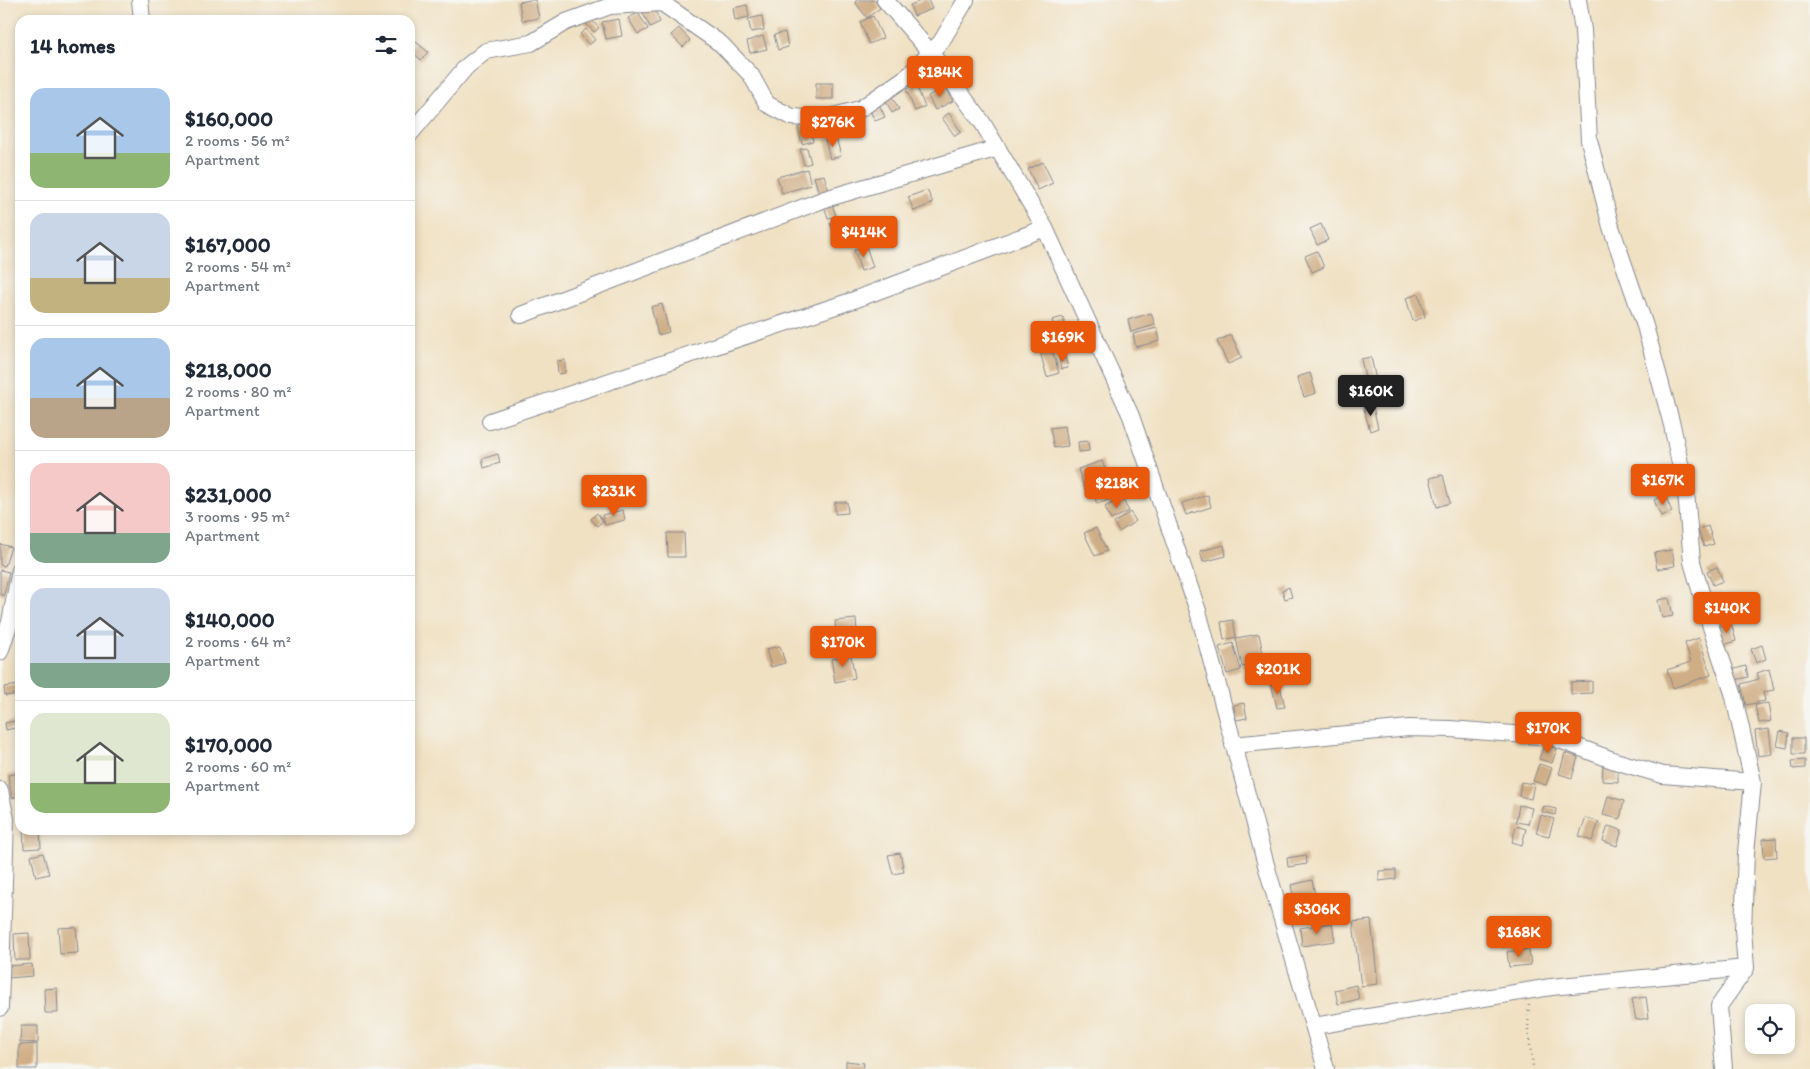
<!DOCTYPE html>
<html lang="en">
<head>
<meta charset="utf-8">
<style>
  body { margin:0; font-family:Itim,sans-serif; background:#f6f6f7; color:#1f2937; height:100vh; display:flex; flex-direction:column; font-size:19px; white-space:nowrap }
  * { box-sizing:border-box; margin:0 }
  p { font-size:16px; color:#747a83 }
  .icon { flex:none; width:28px; height:28px; fill:none; stroke:currentColor; stroke-width:2; stroke-linecap:round; stroke-linejoin:round }
  .map { position:relative; flex:1; overflow:hidden }
  .sheet { position:absolute; left:15px; top:15px; width:400px; height:820px; display:flex; flex-direction:column; background:#fff; border-radius:15px; box-shadow:0 2px 8px #0003 }
  .sheet>* { flex:none }
  .fabs { position:absolute; left:1745px; top:1004px; display:grid; gap:10px }
  .fabs a { display:grid; place-items:center; width:50px; height:50px; border-radius:10px; background:#fff; box-shadow:0 2px 8px #0003; font-size:25px }
  .price { position:absolute; translate:-50% -42px; padding:0 11px; border-radius:5px; background:#ea580c; color:#fff; font-size:16px; line-height:32px; filter:drop-shadow(0 1px 2px #0008) }
  .price::after { content:''; position:absolute; left:50%; top:30px; width:15px; height:11px; margin-left:-8px; background:inherit; clip-path:polygon(0 0,100% 0,50% 100%) }
  .price.on { background:#222; color:#fff }
  ul { padding:0; list-style:none }
  li { display:flex; align-items:center; gap:15px; height:125px; padding:0 15px }
  li+li { border-top:1px solid #e0e1e3 }
  li span { display:grid; place-items:center; flex:none; width:140px; height:100px; border-radius:15px; color:#555 }
  li>.icon { margin-inline-start:auto }
  span .icon { width:60px; height:60px; fill:#fffc; stroke-width:1 }
  li b { font-size:21px }
  h2 { display:flex; justify-content:space-between; align-items:center; height:60px; padding:0 15px; font-size:21px }
  .map>svg:first-child { display:block }
  .building { fill:#cfad85 }
  .lines { fill:none; stroke-linecap:round; stroke-linejoin:round }
  .minor-casing { stroke:#868890; stroke-width:18 }
  .path { stroke:#868890; stroke-width:2.5; stroke-dasharray:1 4; stroke-linecap:butt }
  .minor { stroke:#fff; stroke-width:16 }
</style>
</head>
<body>
<div class="map">
<svg width="1810" height="1069" viewBox="0 0 1810 1069">
  <rect width="100%" height="100%" fill="#f6f6f2"/>
  <filter id="ink" filterUnits="userSpaceOnUse"><feTurbulence type="fractalNoise" baseFrequency=".02" numOctaves="2"/><feDisplacementMap in="SourceGraphic" scale="10" xChannelSelector="R" yChannelSelector="G"/><feConvolveMatrix kernelMatrix="1 2 1 2 8 2 1 2 1" color-interpolation-filters="sRGB"/></filter>
  <filter id="wash" filterUnits="userSpaceOnUse"><feTurbulence type="fractalNoise" baseFrequency=".0096" numOctaves="4" result="noise"/><feDisplacementMap in="SourceGraphic" scale="20" xChannelSelector="R" yChannelSelector="G"/><feGaussianBlur stdDeviation="1.12" result="paint"/><feColorMatrix in="noise" values="0 0 0 0 0 0 0 0 0 0 0 0 0 0 0 0 0 1.4 0 .05"/><feComposite in="paint" operator="in"/></filter>
  <g filter="url(#wash)">
    <rect width="100%" height="100%" fill="#f0e1c3"/>
    <g id="blocks">
      <path class="building" d="M531,0H535L539,18L522,21L519,2Z
        M857,0H874L880,8L867,18L855,2Z
        M923,0H928L932,9L914,16L910,5Z
        M747,5L749,17L735,20L733,8Z
        M653,6L660,22L650,27L642,11Z
        M638,13L648,29L638,34L628,18Z
        M588,16L599,28L594,32L583,21Z
        M762,16L764,30L751,32L748,19Z
        M873,16L883,38L869,44L860,22Z
        M619,19L622,36L606,39L602,22Z
        M679,28L690,40L683,47L671,35Z
        M586,29L595,40L589,45L580,34Z
        M785,32L788,47L778,50L774,35Z
        M763,36L767,49L750,53L747,41Z
        M416,42L428,52L421,60L410,50Z
        M816,83H833V99H816Z
        M916,85L925,107L915,111L906,89Z
        M946,87L953,101L935,110L928,96Z
        M892,97L899,109L892,113L886,101Z
        M878,102L885,117L875,121L868,106Z
        M949,113L961,132L955,136L942,118Z
        M847,121L850,131L830,136L828,127Z
        M809,125L813,141L802,144L798,127Z
        M836,137L841,156L830,159L825,140Z
        M807,148L811,163L804,165L800,149Z
        M1043,162L1053,183L1038,190L1028,169Z
        M807,169L811,185L782,193L777,177Z
        M824,175L829,191L819,194L814,177Z
        M927,190L933,203L914,211L908,197Z
        M832,204L836,216L828,218L824,206Z
        M839,219L846,239L837,242L830,223Z
        M1321,224L1328,240L1317,245L1310,229Z
        M866,246L873,267L861,271L854,250Z
        M1317,251L1324,267L1312,272L1305,256Z
        M1419,294L1425,317L1413,321L1406,298Z
        M662,304L669,332L658,335L651,307Z
        M1151,313L1155,325L1131,332L1128,320Z
        M1063,317L1068,336L1057,338L1052,320Z
        M1157,328L1160,341L1136,347L1133,334Z
        M1231,335L1242,358L1228,364L1217,341Z
        M1052,349L1059,373L1047,377L1040,352Z
        M1065,357L1068,368L1061,369L1059,359Z
        M1371,357L1376,380L1366,382L1361,359Z
        M565,360V373L558,374L557,361Z
        M1310,373L1316,393L1304,397L1297,377Z
        M1372,403L1378,428L1370,431L1363,405Z
        M1065,426L1068,446L1054,448L1050,428Z
        M1088,441L1089,451L1079,452L1078,442Z
        M498,454L500,463L484,468L482,459Z
        M1102,461L1109,481L1085,490L1078,469Z
        M1443,475L1450,503L1437,507L1430,478Z
        M1114,488L1117,497L1097,504L1094,495Z
        M1208,495L1211,507L1186,515L1182,503Z
        M1665,495L1672,512L1661,516L1654,500Z
        M1122,498L1129,511L1111,520L1105,507Z
        M835,502H847L848,513L835,514Z
        M623,510L625,520L605,525L602,515Z
        M1130,512L1136,521L1119,532L1114,523Z
        M597,513L603,521L597,526L591,519Z
        M1708,526L1714,544L1704,547L1698,529Z
        M1096,528L1107,551L1095,556L1084,533Z
        M667,533H684L685,557H668Z
        M0,544L11,547L5,566L0,565Z
        M1224,545L1226,556L1203,562L1200,551Z
        M1672,550L1675,566L1657,569L1654,553Z
        M1717,567L1723,581L1713,585L1707,571Z
        M0,570L9,572L4,595H0Z
        M1289,587L1292,597L1285,599L1282,590Z
        M1669,598L1673,616L1662,618L1658,600Z
        M856,619L858,645L837,647L835,621Z
        M1233,620L1236,637L1224,640L1221,622Z
        M1731,623L1736,641L1723,645L1718,627Z
        M1259,634L1265,663L1242,667L1236,638Z
        M1699,638L1711,675L1673,688L1667,670L1691,662L1685,643Z
        M1233,643L1241,670L1227,674L1219,647Z
        M1762,645L1766,659L1756,663L1751,649Z
        M780,646L785,663L771,667L766,649Z
        M851,655L855,678L835,682L831,659Z
        M1746,666L1748,677L1734,680L1731,670Z
        M1769,669L1774,690L1763,692L1765,701L1746,705L1741,684L1759,679L1757,673Z
        M1279,681L1285,707L1277,708L1271,683Z
        M1592,681V693L1571,694V682Z
        M20,685V694L5,696L4,687Z
        M1244,703L1247,718L1236,720L1234,705Z
        M1768,703L1771,721L1759,723L1755,705Z
        M20,720V727L6,730L5,723Z
        M1769,729L1772,754L1758,756L1755,731Z
        M1780,731L1789,733L1787,748L1777,746Z
        M1793,738H1804V754H1793Z
        M1544,745L1557,749L1552,763L1539,759Z
        M1565,753L1578,757L1572,778L1559,774Z
        M1805,760V768L1793,769L1792,761Z
        M1539,764L1552,768L1546,785L1533,781Z
        M1603,765L1618,766V782L1602,781Z
        M20,773V796L12,798L8,775Z
        M1521,782L1534,784L1531,799L1519,796Z
        M1608,796L1624,801L1620,819L1603,815Z
        M1519,805L1532,808L1528,824L1516,822Z
        M1544,806L1556,809L1555,815L1542,812Z
        M1541,815L1554,819L1549,836L1536,833Z
        M1586,818L1599,822L1592,841L1579,836Z
        M1516,826L1526,829L1522,845L1512,842Z
        M1608,826L1622,830L1617,846L1603,841Z
        M23,830H40L41,848L24,849Z
        M1776,838L1777,857L1764,858L1763,839Z
        M43,853L49,874L36,877L31,856Z
        M900,853L904,872L893,874L888,855Z
        M1306,855L1307,864L1288,867L1287,858Z
        M1396,870V879L1379,881V871Z
        M1312,880L1315,895L1294,900L1291,885Z
        M1371,920L1378,984L1361,986L1353,922Z
        M1332,923L1335,941L1302,946L1300,928Z
        M76,927L78,953L60,954L58,928Z
        M1521,929L1525,939L1503,948L1499,938Z
        M29,933L30,960H15L14,934Z
        M1529,949L1531,965L1509,967L1507,952Z
        M32,964L33,976L8,978L7,966Z
        M1356,985L1359,999L1338,1004L1335,990Z
        M57,988L58,1013H45L44,989Z
        M1646,997L1649,1018L1636,1020L1632,999Z
        M21,1026H38V1043L20,1042Z
        M37,1044V1069H19V1045Z
        M846,1061L864,1063L863,1069H846Z"/>
    </g>
  </g>
  <g filter="url(#ink)">
    <use href="#blocks" fill-opacity="0" stroke="#868890" stroke-width="1"/>
    <g class="lines">
      <defs>
        <path id="minor" d="M140,0L142,20
          M885,0L931,53L982,122L1045,228L1131,416L1198,611L1266,865L1326,1069
          M1578,0L1583,30L1589,140L1611,227L1645,326L1672,425L1686,492L1692,562L1714,637L1733,693L1753,782L1746,853L1743,930L1746,968L1719,1006L1724,1069
          M410,134L466,67L486,51L531,43L566,22L610,6L662,3L721,44L751,75L767,104L792,117L822,119L860,109L908,76L941,42L966,0
          M521,315L825,199L998,148
          M490,421L854,300L1045,228
          M0,652L10,622L20,570
          M1233,745L1409,728L1451,729L1552,737L1615,761L1663,775L1753,782
          M0,790L6,819L0,1008
          M1314,1026L1551,987L1746,968"/>
      </defs>
      <use href="#minor" class="minor-casing"/>
      <path class="path" d="M1529,1005L1528,1031L1533,1066L1531,1069"/>
      <use href="#minor" class="minor"/>
    </g>
  </g>
</svg>
<div class="fabs">
<a><svg class="icon" aria-label="locate" viewBox="0 0 24 24"><circle cx="12" cy="12" r="6"/><path d="M12 2v4M12 18v4M2 12h4M18 12h4"/></svg></a>
</div>
<b class="price" style="left:940px;top:98px">$184K</b>
<b class="price" style="left:833px;top:148px">$276K</b>
<b class="price" style="left:864px;top:258px">$414K</b>
<b class="price" style="left:1063px;top:363px">$169K</b>
<b class="price on" style="left:1371px;top:417px">$160K</b>
<b class="price" style="left:1663px;top:506px">$167K</b>
<b class="price" style="left:1117px;top:509px">$218K</b>
<b class="price" style="left:614px;top:517px">$231K</b>
<b class="price" style="left:1727px;top:634px">$140K</b>
<b class="price" style="left:843px;top:668px">$170K</b>
<b class="price" style="left:1278px;top:695px">$201K</b>
<b class="price" style="left:1548px;top:754px">$170K</b>
<b class="price" style="left:1317px;top:935px">$306K</b>
<b class="price" style="left:1519px;top:958px">$168K</b>
<section class="sheet">
<h2>14 homes<svg class="icon" aria-label="filters" viewBox="0 0 24 24"><path d="M4 7h16M4 17h16"/><circle cx="9" cy="7" r="2"/><circle cx="15" cy="17" r="2"/></svg></h2>
<ul>
<li><span style="background:linear-gradient(#a9c7e8 65%,#8fb573 0)"><svg class="icon" aria-label="home" viewBox="0 0 24 24"><path d="M3 11l9-7 9 7M6 9v11h12V9"/></svg></span><div><b>$160,000</b><p>2 rooms · 56 m²</p><p>Apartment</p></div></li>
<li><span style="background:linear-gradient(#c9d6e8 65%,#c2b280 0)"><svg class="icon" aria-label="home" viewBox="0 0 24 24"><path d="M3 11l9-7 9 7M6 9v11h12V9"/></svg></span><div><b>$167,000</b><p>2 rooms · 54 m²</p><p>Apartment</p></div></li>
<li><span style="background:linear-gradient(#a9c7e8 60%,#b9a48a 0)"><svg class="icon" aria-label="home" viewBox="0 0 24 24"><path d="M3 11l9-7 9 7M6 9v11h12V9"/></svg></span><div><b>$218,000</b><p>2 rooms · 80 m²</p><p>Apartment</p></div></li>
<li><span style="background:linear-gradient(#f6c9c9 70%,#7fa58c 0)"><svg class="icon" aria-label="home" viewBox="0 0 24 24"><path d="M3 11l9-7 9 7M6 9v11h12V9"/></svg></span><div><b>$231,000</b><p>3 rooms · 95 m²</p><p>Apartment</p></div></li>
<li><span style="background:linear-gradient(#c9d6e8 75%,#7fa58c 0)"><svg class="icon" aria-label="home" viewBox="0 0 24 24"><path d="M3 11l9-7 9 7M6 9v11h12V9"/></svg></span><div><b>$140,000</b><p>2 rooms · 64 m²</p><p>Apartment</p></div></li>
<li><span style="background:linear-gradient(#dfe7d0 70%,#8fb573 0)"><svg class="icon" aria-label="home" viewBox="0 0 24 24"><path d="M3 11l9-7 9 7M6 9v11h12V9"/></svg></span><div><b>$170,000</b><p>2 rooms · 60 m²</p><p>Apartment</p></div></li>
</ul>
</section>
</div>
</body>
</html>
